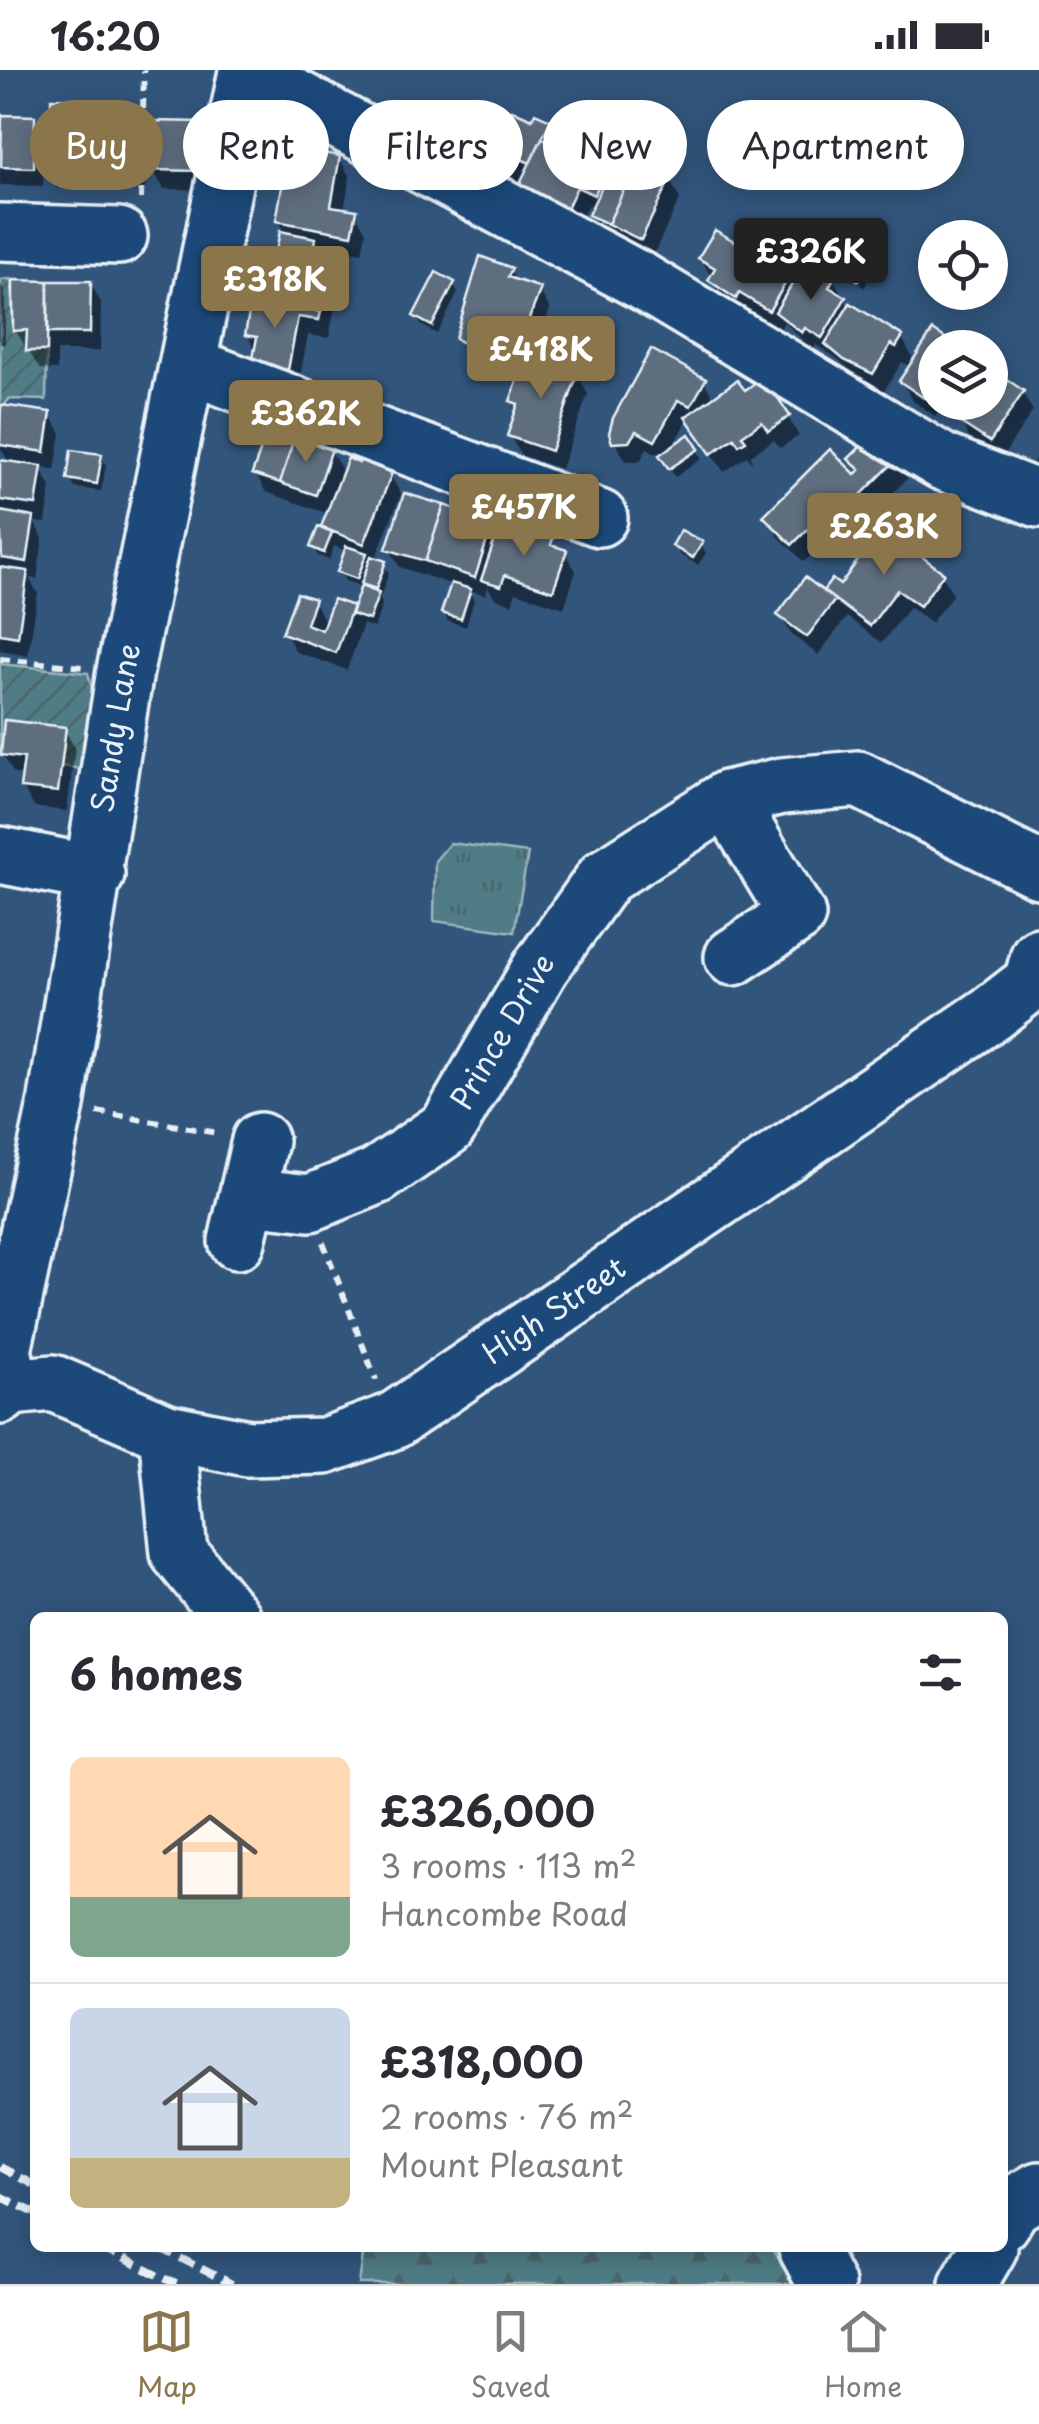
<!DOCTYPE html>
<html lang="en">
<head>
<meta charset="utf-8">
<style>
  body { margin:0; font-family:"Playpen Sans",sans-serif; background:#f2f2f3; color:#2b2b33; height:100vh; display:flex; flex-direction:column; font-size:38px; white-space:nowrap }
  * { box-sizing:border-box; margin:0 }
  p { font-size:32px; color:#7c7c81 }
  .icon { flex:none; width:55px; height:55px; fill:none; stroke:currentColor; stroke-width:2; stroke-linecap:round; stroke-linejoin:round }
  .map { position:relative; flex:1; overflow:hidden }
  .panel { position:absolute; left:30px; top:1542px; width:978px; height:640px; display:flex; flex-direction:column; background:#fff; border-radius:15px; box-shadow:0 5px 25px #0003 }
  .panel>* { flex:none }
  .top-card { position:absolute; left:30px; top:30px; width:980px; height:90px; display:flex; gap:20px }
  .buttons { position:absolute; left:918px; top:150px; display:grid; gap:20px }
  .buttons a { display:grid; place-items:center; width:90px; height:90px; border-radius:50%; background:#fff; box-shadow:0 5px 25px #0003; font-size:50px }
  .price { position:absolute; translate:-50% -85px; padding:0 22px; border-radius:10px; background:#8a764a; color:#fff; font-size:32px; line-height:65px; filter:drop-shadow(0 2px 5px #0008) }
  .price::after { content:''; position:absolute; left:50%; top:60px; width:30px; height:22px; margin-left:-15px; background:inherit; clip-path:polygon(0 0,100% 0,50% 100%) }
  .price.selected { background:#222; color:#fff }
  ul { padding:0; list-style:none }
  li { display:flex; align-items:center; gap:30px; height:250px; padding:0 40px }
  li+li { border-top:2px solid #e1e1e2 }
  li span { display:grid; place-items:center; flex:none; width:280px; height:200px; border-radius:15px; color:#555 }
  li>.icon { margin-inline-start:auto }
  span .icon { width:120px; height:120px; fill:#fffc; stroke-width:1 }
  li b { font-size:42px }
  h2 { display:flex; justify-content:space-between; align-items:center; height:120px; padding:0 40px; font-size:42px }
  .pill { padding:0 35px; border-radius:45px; background:#fff; box-shadow:0 5px 25px #0003; font-size:35px; line-height:90px }
  .pill.selected { background:#8a764a; color:#fff }
  .status { display:flex; justify-content:space-between; align-items:center; height:70px; padding:0 50px; background:#fff; direction:ltr }
  .status svg { height:28px; fill:currentColor }
  .menu { display:flex; justify-content:space-around; align-items:center; height:140px; border-top:2px solid #e1e1e2; background:#fff; font-size:28px; color:#7c7c81 }
  .menu a { display:grid; justify-items:center; gap:5px }
  .menu .selected { color:#8a764a }
  .map>svg:first-child { display:block }
  .grass { fill:url(#grass-tufts); stroke:#9cb6be; stroke-width:2.5 }
  .forest { fill:url(#forest-firs); stroke:#9cb6be; stroke-width:2.5 }
  .garden { fill:url(#garden-furrows); stroke:#9cb6be; stroke-width:2.5 }
  .shadow { fill:#0007 }
  .building { fill:#5f6e7f; stroke:#e8f1f8; stroke-width:2.5 }
  .lines { fill:none; stroke-linecap:round; stroke-linejoin:round }
  .minor-casing { stroke:#e8f1f8; stroke-width:62 }
  .path { stroke:#e8f1f8; stroke-width:6; stroke-dasharray:10 8; stroke-linecap:butt }
  .minor { stroke:#1f4a7a; stroke-width:55 }
  .rail { stroke:#e8f1f8; stroke-width:8; stroke-dasharray:15 8; stroke-linecap:butt }
  .labels { text-anchor:middle; stroke-width:9; stroke-linejoin:round; paint-order:stroke }
  .street-label { font-size:30px; fill:#e8f1f8; stroke:#1f4a7a }
</style>
</head>
<body>
<div class="status"><b>16:20</b><svg viewBox="0 0 49 12"><path d="M0 12V9h3v3zM5 12V6h3v6zM10 12V3h3v9zM15 12V0h3v12zM26 1h20v11H26zM47 4h2v5h-2z"/></svg></div>
<div class="map">
<svg width="1039" height="2214" viewBox="0 0 1039 2214">
  <defs>
    <pattern id="grass-tufts" width="24" height="20" patternUnits="userSpaceOnUse" patternTransform="scale(2.5)"><rect width="24" height="20" fill="#507c85"/><path d="M3 7l-1-3M5 7V3M7 7l1-3M15 17l-1-3M17 17v-4M19 17l1-3" fill="none" stroke="#4c656a"/></pattern>
    <pattern id="forest-firs" width="22" height="20" patternUnits="userSpaceOnUse" patternTransform="scale(2.5)"><rect width="22" height="20" fill="#507c85"/><path d="M5 1l3.5 6h-7zM16 11l3.5 6h-7z" fill="#4c656a"/></pattern>
    <pattern id="garden-furrows" width="10" height="10" patternUnits="userSpaceOnUse" patternTransform="scale(2.5)"><rect width="10" height="10" fill="#507c85"/><path d="M-1 1l2-2M0 10L10 0M9 11l2-2" fill="none" stroke="#4c656a"/></pattern>
  </defs>
  <rect width="100%" height="100%" fill="#32557c"/>
  <filter id="ink" filterUnits="userSpaceOnUse"><feTurbulence type="fractalNoise" baseFrequency=".01" numOctaves="2"/><feDisplacementMap in="SourceGraphic" scale="20" xChannelSelector="R" yChannelSelector="G"/><feConvolveMatrix kernelMatrix="1 2 1 2 8 2 1 2 1" color-interpolation-filters="sRGB"/></filter>
  <g filter="url(#ink)">
    <path class="grass" d="M450,773L528,783L514,862L434,851L435,791Z"/>
    <path class="forest" d="M364,2178H771L800,2214H359Z"/>
    <path class="garden" d="M11,209L13,260H27V281H47L46,330L9,329L0,342L1,210Z
      M0,594L88,603L93,623L81,699L61,696L65,657L5,650L0,684Z"/>
    <path class="shadow" d="M75,32L85,48L135,49L146,68L145,119L56,118L44,96L43,116L0,115V47L33,48L46,70Z
      M549,52L560,71L557,77L614,83L634,102L669,110L680,129L652,187L602,164L591,145L595,138L588,135L577,156L533,134L522,115L517,125L479,106L507,57Z
      M202,54L213,73L212,120L164,119L153,100Z
      M339,88L350,107L344,140L355,143L366,162L362,183L318,175L326,189L324,198L344,225L343,235L334,241L329,268L308,265L298,318L265,313L248,264L286,165L278,151Z
      M701,188L789,205L794,214L833,208L850,239L902,268L915,292L935,278V332H990V301L1022,322L1033,341L1001,389L969,368L960,347L943,335L935,346L913,331L902,312L911,297L902,292L884,321L868,311L866,314L835,287L816,275L813,280L784,252L780,259L750,241L747,246L722,229Z
      M865,198L870,207L864,218L850,203Z
      M510,200L517,212L539,220L550,239L529,294L534,296L539,285L559,292L563,300L577,305L588,324L561,399L521,385L510,366L518,342L512,331L527,292L513,287L503,304L469,288L458,268Z
      M16,212L90,213L101,232L100,281H57V300L40,299L15,260Z
      M0,213L5,221V274H0Z
      M453,214L458,223L437,264L421,255L416,246Z
      M704,311L714,329L744,324L788,347L799,366L780,378L774,370L751,385L752,393L747,386L724,402L688,348L671,379L697,380L702,389L675,407L663,387L647,378L640,391H626L615,372Z
      M3,338L50,344L61,363L55,400L40,397L51,417L46,453L34,452L43,468L37,509L29,508L38,523L28,585L0,580V393L10,394L0,377Z
      M1039,378V404L1033,394Z
      M331,381L344,404L380,388L401,424L375,490L389,502L380,528L382,534L374,558L363,554L347,600L296,582L285,563L313,531L327,554L351,538L354,543L363,517L345,511L340,502L347,481L334,476L329,490L318,486L313,477L328,464L323,457L329,444L266,422L255,403Z
      M100,386L106,395L101,421L75,418L70,409Z
      M851,389H898L908,408L861,455L852,445L804,492L778,466L767,447L859,404Z
      M492,454L499,466L551,470L556,479L565,482L576,501L564,538L516,522L512,534L495,528L488,517L486,525L468,520L474,530L466,557L448,551L443,542L453,515L400,497L389,478Z
      M701,474L706,483L698,495L680,485L675,476Z
      M942,505L953,524L931,553L909,537L882,573L847,547L818,585L791,564L780,545L840,518Z
      M64,659L75,678L67,741L34,737L23,718L24,705L14,704L3,685Z"/>
    <path class="building" d="M51,28L77,29L75,100H43L44,43H51Z
      M512,40L532,49L535,43L551,50L530,93L517,87L506,108L465,87L486,44L506,54Z
      M2,45L35,46L34,98L1,97Z
      M76,46H106L105,100H75Z
      M106,46L136,47L135,101L105,100Z
      M151,51L203,52L202,101L150,100Z
      M568,65L615,81L594,125L577,117L567,138L519,115L542,68L562,77Z
      M289,77L340,86L331,136L357,140L352,165L276,151Z
      M617,85L631,91L624,106L629,108L608,154L588,145Z
      M637,92L670,109L641,170L608,154Z
      M715,160L791,204L769,241L739,223L736,229L708,210L715,198L698,188Z
      M280,161L316,168L312,193L327,196L334,204L321,242L252,226L260,183L275,186Z
      M480,186L512,198L508,207L541,218L519,275L502,269L492,286L455,269Z
      M855,189L867,196L859,211L847,203Z
      M818,196L835,206L829,217L846,227L822,268L805,258L802,263L775,242L800,201L811,207Z
      M436,202L455,212L432,256L413,246Z
      M13,210L48,211L47,281H26L27,260L13,261Z
      M48,211H91L90,263H48Z
      M252,226L321,242L319,250L298,247L288,300L252,294L257,267L245,265Z
      M850,233L903,266L896,277L891,274L873,304L844,290L825,274Z
      M933,260L960,278H935V320L931,318L924,328L899,311Z
      M651,279L706,309L691,336L678,330L655,371L636,361L629,372L612,373L609,363L613,348Z
      M537,282L578,303L551,381L507,366L518,334L510,331L525,290L533,293Z
      M990,298L1024,321L990,372L955,349L962,339L953,332H990Z
      M764,307L790,346L768,361L762,352L742,366L746,371L739,375L734,368L711,384L685,347L737,310L745,320Z
      M1,335L51,342L45,382L0,375Z
      M269,357L295,365L280,413L252,404Z
      M689,364L699,379L669,399L659,385Z
      M295,365L332,379L316,425L280,413Z
      M868,369L899,387L849,437L839,428L792,475L763,446L830,379L855,404L860,400L848,389Z
      M364,379L382,386L377,397L392,403L364,474L321,457L348,388L359,393Z
      M71,380L102,384L97,414L67,409Z
      M0,390L42,396L36,435L0,430Z
      M404,423L444,435L425,491L386,479Z
      M444,435L493,452L475,508L425,491Z
      M0,441L34,447L27,492L2,488Z
      M318,457L332,463L324,483L310,477Z
      M499,457L553,468L551,475L567,480L553,521L505,505L501,516L481,510Z
      M882,457L944,503L920,536L897,520L870,556L823,521L832,509L840,515Z
      M681,460L703,472L693,488L672,476Z
      M346,476L367,483L357,509L337,502Z
      M371,486L386,491L376,519L361,514Z
      M0,497L28,501L18,567L0,564Z
      M805,507L835,530L807,567L777,545Z
      M451,513L471,519L461,549L441,543Z
      M361,516L379,523L369,550L351,544Z
      M297,523L315,529L306,554L322,560L333,529L353,536L336,583L282,563Z
      M4,650L66,657L58,722L20,718L24,688L1,685Z"/>
    <g class="lines">
      <defs>
        <g id="minor">
          <path d="M0,162L119,166"/>
          <path d="M188,295L599,448"/>
          <path d="M727,729L797,845L733,887"/>
          <path d="M0,785L96,804"/>
          <path id="s1" d="M249,1126L310,1133L377,1106L448,1057L541,897L605,807L727,729L782,716L858,709L1039,800"/>
          <path d="M237,1171L260,1071"/>
          <path id="s2" d="M11,1317L3,1280L56,1035L125,601L247,2L643,212L943,392L1039,429"/>
          <path id="s3" d="M0,1326L11,1317L53,1313L167,1362L248,1378L325,1376L393,1351L992,943L1032,912L1039,886"/>
          <path d="M167,1362L179,1483L232,1548"/>
          <path d="M1002,2153L1012,2136L1039,2120"/>
          <path d="M807,2178L826,2214"/>
          <path d="M968,2214L989,2178"/>
        </g>
      </defs>
      <use href="#minor" class="minor-casing"/>
      <path class="path" d="M141,129L144,0
        M0,589L83,597
        M97,1042L218,1063
        M323,1172L376,1310"/>
      <use href="#minor" class="minor"/>
      <path class="rail" d="M0,2097L35,2115
        M0,2126L35,2143
        M103,2178L176,2214
        M160,2178L232,2214"/>
    </g>
  </g>
  <g class="labels">
    <g class="street-label">
      <text dy="10" stroke="none"><textPath href="#s2" startOffset="670">Sandy Lane</textPath></text>
      <text dy="10" stroke="none"><textPath href="#s1" startOffset="330">Prince Drive</textPath></text>
      <text dy="10" stroke="none"><textPath href="#s3" startOffset="608">High Street</textPath></text>
    </g>
  </g>
</svg>
<div class="buttons">
<a><svg class="icon" aria-label="locate" viewBox="0 0 24 24"><circle cx="12" cy="12" r="6"/><path d="M12 2v4M12 18v4M2 12h4M18 12h4"/></svg></a>
<a><svg class="icon" aria-label="layers" viewBox="0 0 24 24"><path d="M12 4l9 5-9 5-9-5zM3 14l9 5 9-5"/></svg></a>
</div>
<b class="price selected" style="left:811px;top:233px">£326K</b>
<b class="price" style="left:275px;top:261px">£318K</b>
<b class="price" style="left:541px;top:331px">£418K</b>
<b class="price" style="left:306px;top:395px">£362K</b>
<b class="price" style="left:524px;top:489px">£457K</b>
<b class="price" style="left:884px;top:508px">£263K</b>
<div class="top-card">
<a class="pill selected">Buy</a>
<a class="pill">Rent</a>
<a class="pill">Filters</a>
<a class="pill">New</a>
<a class="pill">Apartment</a>
</div>
<section class="panel">
<h2>6 homes<svg class="icon" aria-label="filters" viewBox="0 0 24 24"><path d="M4 7h16M4 17h16"/><circle cx="9" cy="7" r="2"/><circle cx="15" cy="17" r="2"/></svg></h2>
<ul>
<li><span style="background:linear-gradient(#ffd9b3 70%,#7fa58c 0)"><svg class="icon" aria-label="home" viewBox="0 0 24 24"><path d="M3 11l9-7 9 7M6 9v11h12V9"/></svg></span><div><b>£326,000</b><p>3 rooms · 113 m²</p><p>Hancombe Road</p></div></li>
<li><span style="background:linear-gradient(#c9d6e8 75%,#c2b280 0)"><svg class="icon" aria-label="home" viewBox="0 0 24 24"><path d="M3 11l9-7 9 7M6 9v11h12V9"/></svg></span><div><b>£318,000</b><p>2 rooms · 76 m²</p><p>Mount Pleasant</p></div></li>
</ul>
</section>
</div>
<nav class="menu">
<a class="selected"><svg class="icon" aria-label="map" viewBox="0 0 24 24"><path d="M3 6l6-2 6 2 6-2v14l-6 2-6-2-6 2zM9 4v14M15 6v14"/></svg>Map</a>
<a><svg class="icon" aria-label="saved" viewBox="0 0 24 24"><path d="M7 4h10v16l-5-4-5 4z"/></svg>Saved</a>
<a><svg class="icon" aria-label="home" viewBox="0 0 24 24"><path d="M3 11l9-7 9 7M6 9v11h12V9"/></svg>Home</a>
</nav>
</body>
</html>
